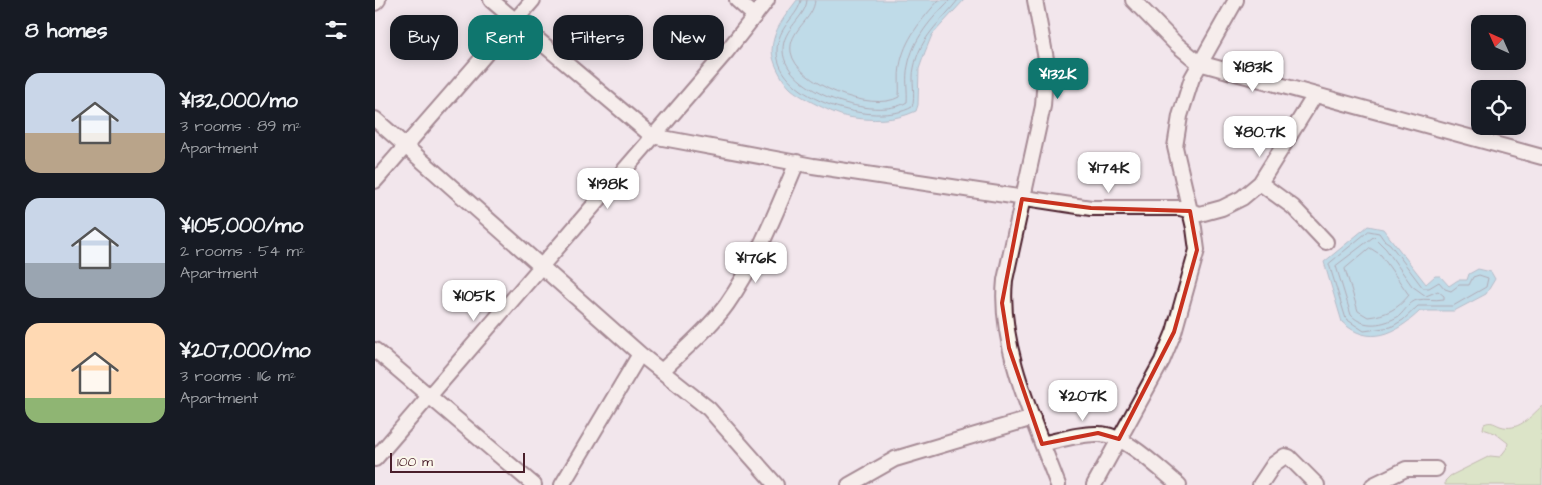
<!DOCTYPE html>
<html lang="en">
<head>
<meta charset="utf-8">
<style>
  body { margin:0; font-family:"Architects Daughter",sans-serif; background:#20242c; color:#f1f3f6; height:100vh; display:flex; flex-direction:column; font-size:19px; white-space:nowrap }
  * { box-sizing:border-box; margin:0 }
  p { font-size:16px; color:#9ea1a6 }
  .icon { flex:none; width:28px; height:28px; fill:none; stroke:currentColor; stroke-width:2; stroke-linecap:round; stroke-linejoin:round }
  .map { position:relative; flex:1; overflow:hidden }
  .drawer { display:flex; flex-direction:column; background:#171b24; width:375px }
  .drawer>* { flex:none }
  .hud { position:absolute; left:15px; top:15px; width:475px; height:45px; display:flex; gap:10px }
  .needle { width:32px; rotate:315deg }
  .tools { position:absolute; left:1096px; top:15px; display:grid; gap:10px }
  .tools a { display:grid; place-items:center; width:55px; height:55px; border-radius:10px; background:#171b24; box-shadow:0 2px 12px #0003; font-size:25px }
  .scale { position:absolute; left:15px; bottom:12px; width:135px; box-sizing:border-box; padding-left:5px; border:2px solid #4a1f2b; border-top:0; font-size:14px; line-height:18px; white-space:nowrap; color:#4a1f2b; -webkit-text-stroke:4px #fbf7ec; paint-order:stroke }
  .price { position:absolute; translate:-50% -42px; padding:0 11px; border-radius:10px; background:#fff; color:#222; font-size:16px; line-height:32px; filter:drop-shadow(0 1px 2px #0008) }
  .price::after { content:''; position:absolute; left:50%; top:30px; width:15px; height:11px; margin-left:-8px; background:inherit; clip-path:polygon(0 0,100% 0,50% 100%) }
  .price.selected { background:#0f766e; color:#fff }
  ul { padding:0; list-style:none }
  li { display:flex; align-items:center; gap:15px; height:125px; padding:0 25px }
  li span { display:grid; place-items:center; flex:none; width:140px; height:100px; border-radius:15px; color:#555 }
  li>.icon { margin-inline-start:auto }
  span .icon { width:60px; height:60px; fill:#fffc; stroke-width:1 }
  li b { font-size:21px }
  h2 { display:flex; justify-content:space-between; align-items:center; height:60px; padding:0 25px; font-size:21px }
  .pill { padding:0 18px; border-radius:15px; background:#171b24; box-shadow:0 2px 12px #0003; font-size:18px; line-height:45px }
  .pill.selected { background:#0f766e; color:#fff }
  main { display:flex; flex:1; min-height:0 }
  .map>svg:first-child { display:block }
  .green { fill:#c0e39c; stroke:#858164 }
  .water { fill:#82cee2; stroke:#6c8899 }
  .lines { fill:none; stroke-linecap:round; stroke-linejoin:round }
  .shore { stroke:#606574; stroke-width:1 }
  .minor-casing { stroke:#4a1f2b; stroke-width:18 }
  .minor { stroke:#fbf7ec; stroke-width:14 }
  .marked { fill:none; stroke:#c8321e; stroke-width:4; stroke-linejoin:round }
</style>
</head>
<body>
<main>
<section class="drawer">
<h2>8 homes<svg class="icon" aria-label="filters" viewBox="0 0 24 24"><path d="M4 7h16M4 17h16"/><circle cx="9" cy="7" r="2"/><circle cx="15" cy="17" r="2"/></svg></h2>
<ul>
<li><span style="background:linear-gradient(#c9d6e8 60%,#b9a48a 0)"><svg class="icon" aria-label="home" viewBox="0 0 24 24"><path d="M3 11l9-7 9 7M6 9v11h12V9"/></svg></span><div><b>¥132,000/mo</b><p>3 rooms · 89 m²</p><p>Apartment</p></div></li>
<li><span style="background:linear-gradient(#c9d6e8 65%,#9aa5b1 0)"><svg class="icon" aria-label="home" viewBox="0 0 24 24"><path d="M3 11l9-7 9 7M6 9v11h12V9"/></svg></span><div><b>¥105,000/mo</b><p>2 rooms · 54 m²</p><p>Apartment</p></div></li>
<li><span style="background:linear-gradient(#ffd9b3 75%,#8fb573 0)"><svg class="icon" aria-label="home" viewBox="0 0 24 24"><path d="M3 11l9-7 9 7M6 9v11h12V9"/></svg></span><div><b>¥207,000/mo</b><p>3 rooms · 116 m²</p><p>Apartment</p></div></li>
</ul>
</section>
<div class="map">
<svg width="1167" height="485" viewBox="0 0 1167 485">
  <rect width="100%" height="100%" fill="#f2e6ec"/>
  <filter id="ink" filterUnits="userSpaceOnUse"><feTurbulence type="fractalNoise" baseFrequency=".02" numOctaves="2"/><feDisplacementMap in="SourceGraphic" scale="10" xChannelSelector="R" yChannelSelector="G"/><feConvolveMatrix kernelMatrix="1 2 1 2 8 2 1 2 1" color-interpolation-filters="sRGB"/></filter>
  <g filter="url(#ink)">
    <path class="green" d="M1167,406V485H1070V481L1075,476L1115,456L1125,457L1132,448L1133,443L1120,433L1108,429L1109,424C1116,421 1118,423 1125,426C1143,432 1154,418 1167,406Z"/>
    <path class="water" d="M422,0H589L557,35L550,52L544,69L543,105L541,111C520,121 497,121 473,117C461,115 424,97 415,88C407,80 397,62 397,50C398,30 410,16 422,0Z
      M993,226L1008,229L1051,284L1060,276H1065L1074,286L1083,280H1092L1094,274L1103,269L1116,272L1120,279L1111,294L1079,311H1045C1021,334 994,347 967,322L949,262Z"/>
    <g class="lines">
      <path class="shore" d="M426,0C424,16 402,26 402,51C402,100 501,128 537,107C541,95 536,80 539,68C545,37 565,23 583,0
        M432,0C431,18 407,28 408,51C410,92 500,122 532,102C533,91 530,78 533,66C538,39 556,19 575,0
        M440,0C439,20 413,30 416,52C421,84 497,113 524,97C525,87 523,76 525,66C529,40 547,19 564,0
        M994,231L1004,233L1009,240L1015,244L1048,288H1054L1064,282L1070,289L1076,291L1084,285H1094L1098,277L1104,275L1113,278L1111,287L1078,306H1043L1028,320L1016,327L989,331L971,319L954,264Z
        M999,237L1011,249L1037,286L1051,296L1063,291L1069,296V299C1059,301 1051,298 1042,300C1034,302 1030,311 1024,316C1009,325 989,329 976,315L961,266Z
        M995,248L1006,255L1034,295C1023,309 1011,315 993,317L983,311L970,269Z"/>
      <defs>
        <path id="minor" d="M116,0L277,136L438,166L716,208H805L825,214L847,208L867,198L885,183L940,95
          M362,0L380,16
          M660,0L671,59L668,106L630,280C623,346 660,423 683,485
          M758,0L800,43L824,63L1167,157
          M0,3L3,0
          M0,119L265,354L334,409L401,485
          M0,181L158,0
          M885,183L918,207L951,242
          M0,350L159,485
          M288,370C309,349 335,328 352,304C382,261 402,210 422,162
          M667,444C685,440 706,433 724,434C750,434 784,469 804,485
          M0,459L352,51L392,0
          M187,485L265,354
          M474,485L520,459L658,418
          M719,485L787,361L799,332L822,250L819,228L800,147L805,116L817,78L861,0
          M885,485L899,464L910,456L914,457L942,485
          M998,485L1031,469H1061"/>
      </defs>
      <use href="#minor" class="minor-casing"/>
      <use href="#minor" class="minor"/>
    </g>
  </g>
  <path d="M0 0H1167V485H0ZM647,199L716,208L815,211L822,250L799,332L744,439L723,433L667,444L634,348L627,303Z" fill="#f2e6ec" fill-opacity=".55" fill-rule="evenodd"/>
  <path class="marked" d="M647,199L716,208L815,211L822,250L799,332L744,439L723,433L667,444L634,348L627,303Z"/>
</svg>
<div class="tools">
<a><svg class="needle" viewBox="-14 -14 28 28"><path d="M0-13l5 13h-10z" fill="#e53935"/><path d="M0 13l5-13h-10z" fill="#9ea1a6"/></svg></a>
<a><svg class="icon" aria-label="locate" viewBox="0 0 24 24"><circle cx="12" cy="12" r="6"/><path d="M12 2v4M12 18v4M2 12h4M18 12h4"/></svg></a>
</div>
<div class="scale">100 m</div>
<b class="price" style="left:878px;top:93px">¥183K</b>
<b class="price selected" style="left:683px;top:100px">¥132K</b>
<b class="price" style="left:885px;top:158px">¥80.7K</b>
<b class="price" style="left:734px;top:194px">¥174K</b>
<b class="price" style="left:233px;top:210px">¥198K</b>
<b class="price" style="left:381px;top:284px">¥176K</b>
<b class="price" style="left:99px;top:322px">¥105K</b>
<b class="price" style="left:708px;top:422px">¥207K</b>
<div class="hud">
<a class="pill">Buy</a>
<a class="pill selected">Rent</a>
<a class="pill">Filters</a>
<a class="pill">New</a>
</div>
</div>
</main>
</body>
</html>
